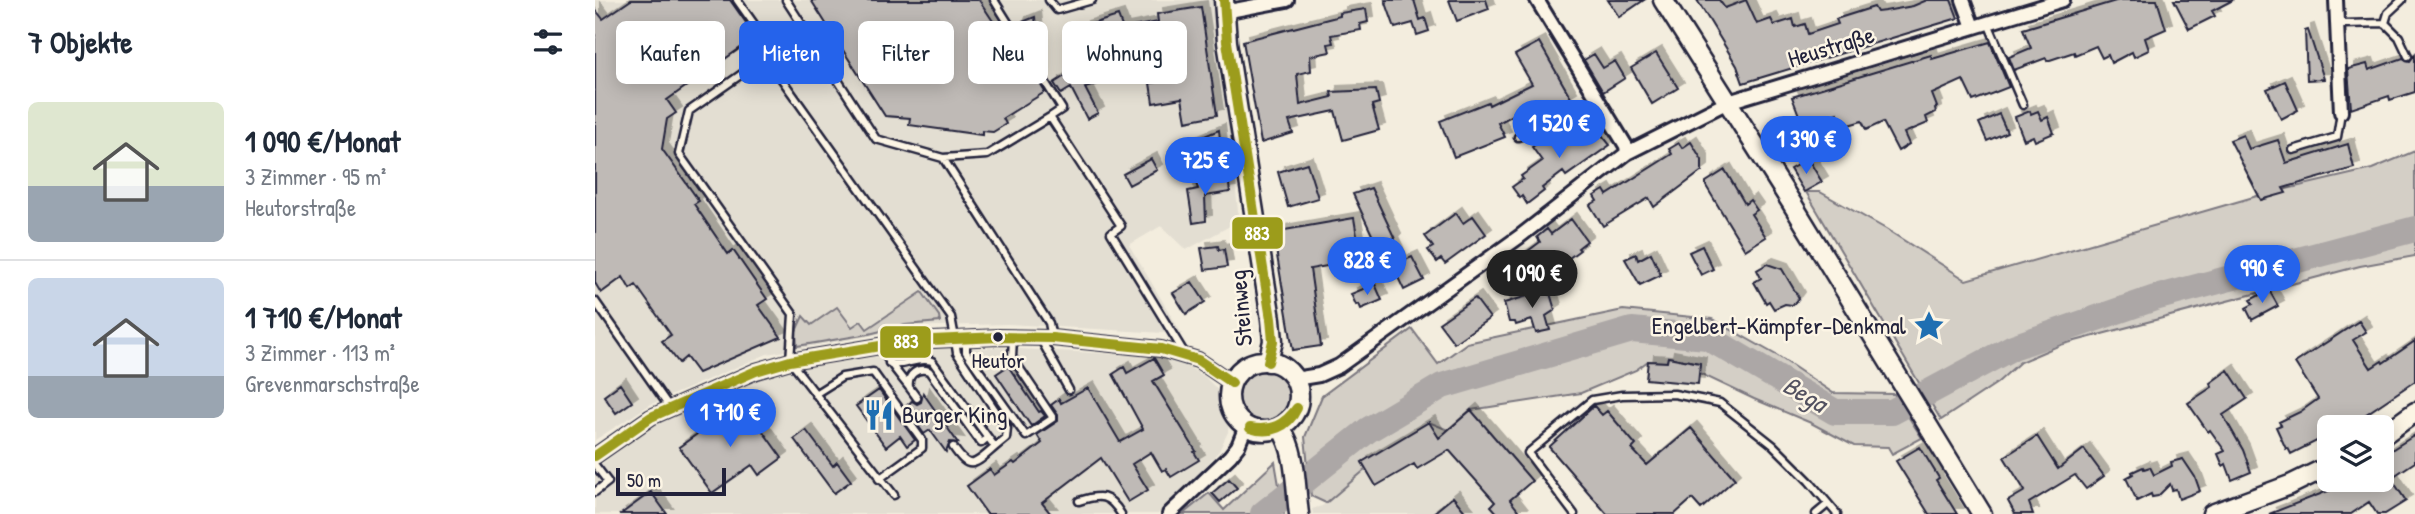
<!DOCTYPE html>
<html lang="de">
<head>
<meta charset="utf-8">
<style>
  body { margin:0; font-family:"Patrick Hand",sans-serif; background:#f6f6f7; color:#1f2937; height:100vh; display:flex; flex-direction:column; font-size:26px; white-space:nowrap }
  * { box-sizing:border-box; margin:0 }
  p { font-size:23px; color:#747a83 }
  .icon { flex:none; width:38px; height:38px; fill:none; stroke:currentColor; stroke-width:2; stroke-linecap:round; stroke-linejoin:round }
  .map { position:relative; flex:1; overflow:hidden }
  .side { display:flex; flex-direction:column; background:#fff; width:595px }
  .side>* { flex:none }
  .banner { position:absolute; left:21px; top:21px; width:665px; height:63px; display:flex; gap:14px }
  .buttons { position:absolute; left:1722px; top:415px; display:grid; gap:14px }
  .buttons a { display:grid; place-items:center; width:77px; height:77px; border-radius:10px; background:#fff; box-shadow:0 4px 18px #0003; font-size:35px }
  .scale { position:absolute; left:21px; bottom:18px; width:110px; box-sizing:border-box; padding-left:7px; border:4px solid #22223b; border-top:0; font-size:19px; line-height:24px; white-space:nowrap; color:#22223b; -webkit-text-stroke:5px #fcf5e5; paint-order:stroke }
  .price { position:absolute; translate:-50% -60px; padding:0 16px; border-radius:24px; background:#2563eb; color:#fff; font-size:23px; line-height:46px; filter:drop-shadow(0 2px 4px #0008) }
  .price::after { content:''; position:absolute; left:50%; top:42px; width:21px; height:16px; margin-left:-10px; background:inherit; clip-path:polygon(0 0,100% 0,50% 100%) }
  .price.on { background:#222; color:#fff }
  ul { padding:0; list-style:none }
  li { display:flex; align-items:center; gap:21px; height:175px; padding:0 28px }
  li+li { border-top:2px solid #e0e1e3 }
  li span { display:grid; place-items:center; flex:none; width:196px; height:140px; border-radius:10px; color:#555 }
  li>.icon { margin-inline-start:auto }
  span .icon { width:84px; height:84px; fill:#fffc; stroke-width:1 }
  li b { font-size:30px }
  h2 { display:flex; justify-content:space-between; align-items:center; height:84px; padding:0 28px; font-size:30px }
  .tag { padding:0 24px; border-radius:10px; background:#fff; box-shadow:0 4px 18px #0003; font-size:24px; line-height:63px }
  .tag.on { background:#2563eb; color:#fff }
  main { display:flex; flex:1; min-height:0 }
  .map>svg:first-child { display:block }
  .built { fill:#e3ded2 }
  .green { fill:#d4cfc6; stroke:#7b7880; stroke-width:2 }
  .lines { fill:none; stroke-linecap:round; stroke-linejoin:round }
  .river { stroke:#aca7a6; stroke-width:26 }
  .building { fill:#bfbab6; stroke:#22223b; stroke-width:2; filter:url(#shadow) }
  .lane-casing { stroke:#22223b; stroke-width:11 }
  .street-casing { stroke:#22223b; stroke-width:18 }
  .secondary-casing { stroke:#22223b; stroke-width:23 }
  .lane { stroke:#fcf5e5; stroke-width:6 }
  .street { stroke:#fcf5e5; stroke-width:12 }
  .secondary { stroke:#fcf5e5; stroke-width:18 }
  .bus-1-casing { stroke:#fcf5e5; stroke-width:16 }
  .bus-1 { stroke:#9c9c1b; stroke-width:10 }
  .bus-dot { fill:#22223b; stroke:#fcf5e5; stroke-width:2.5 }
  .labels { text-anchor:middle; stroke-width:5; stroke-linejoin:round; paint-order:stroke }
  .bus-label { font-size:22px; fill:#22223b; stroke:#fcf5e5 }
  .street-label { font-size:24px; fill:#22223b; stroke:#fcf5e5 }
  .poi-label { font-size:24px; fill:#22223b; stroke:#fcf5e5; text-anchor:end }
  .water-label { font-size:26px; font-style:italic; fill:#525160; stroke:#fcf5e5 }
  .line-badge { stroke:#fcf5e5; stroke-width:2.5 }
  .badge-label { font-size:19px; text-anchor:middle; font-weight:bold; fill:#fff }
</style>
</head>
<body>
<main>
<section class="side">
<h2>7 Objekte<svg class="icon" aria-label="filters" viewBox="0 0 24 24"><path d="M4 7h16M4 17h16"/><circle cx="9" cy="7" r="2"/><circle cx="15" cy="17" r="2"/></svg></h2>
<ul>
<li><span style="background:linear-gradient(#dfe7d0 60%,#9aa5b1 0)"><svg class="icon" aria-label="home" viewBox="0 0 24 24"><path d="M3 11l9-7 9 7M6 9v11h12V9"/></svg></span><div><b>1 090 €/Monat</b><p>3 Zimmer · 95 m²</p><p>Heutorstraße</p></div></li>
<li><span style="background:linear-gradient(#c9d6e8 70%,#9aa5b1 0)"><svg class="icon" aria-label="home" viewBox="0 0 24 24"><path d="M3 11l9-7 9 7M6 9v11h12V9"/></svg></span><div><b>1 710 €/Monat</b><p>3 Zimmer · 113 m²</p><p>Grevenmarschstraße</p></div></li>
</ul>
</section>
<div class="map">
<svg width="1820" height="514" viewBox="0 0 1820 514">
  <defs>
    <filter id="shadow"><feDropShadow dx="6" dy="-6" stdDeviation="0" flood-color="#0004"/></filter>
  </defs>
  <rect width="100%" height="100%" fill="#f3edde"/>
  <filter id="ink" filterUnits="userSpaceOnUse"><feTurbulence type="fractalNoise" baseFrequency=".0143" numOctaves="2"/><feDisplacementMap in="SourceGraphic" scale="14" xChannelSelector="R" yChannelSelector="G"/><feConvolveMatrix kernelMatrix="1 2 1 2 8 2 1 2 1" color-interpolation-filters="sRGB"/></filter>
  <g filter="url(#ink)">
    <path class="built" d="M0,0H621L644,221L591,250L566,226L534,245L587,334L412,324L310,327L274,336L172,354L56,404L0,440Z
      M336,348H402L562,356L587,363L610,377L622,389L634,422L633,432L624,451L595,484L563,514H0V469L59,425L168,377L195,370Z
      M834,422L853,430L926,514H718L717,509L727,506L771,469L767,462Z"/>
    <path class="green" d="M1820,151V256L1765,266L1465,345L1425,362L1402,383L1346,420L1211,192H1225L1291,229L1371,280L1662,196L1777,169Z
      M327,292L344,316L345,322L310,325L274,334L202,346L201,331L208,316L216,325L242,307L257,327L266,321L272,329Z
      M1028,310L1117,319L1183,356L1238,393L1299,394L1327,438L1297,454L1293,447L1259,446L1216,423L1159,399L1104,373L1105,363L1073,357L1072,362L1053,361L1041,370L986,393L876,410L853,430L834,422L767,462L771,469L731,503L716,496L710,437L727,396L817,329L843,364L872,343Z
      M644 396a25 25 0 1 1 50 0a25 25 0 1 1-50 0Z
      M680,462L689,514H588L614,493L629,510Z"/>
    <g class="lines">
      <path class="river" d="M668,514L773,430L847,386L1037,330L1112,337L1240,412H1297L1418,347L1560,298L1820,229"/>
    </g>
    <path class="building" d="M36,0H135L154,27L158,39L72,100L81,113L72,119L67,149L104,201L99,204L133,254L138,250L172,299L163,305L186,337L103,373L91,357L84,363L67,341L76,335L41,285L35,289L28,277L6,293L0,283V9L8,19Z
      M216,0H384L415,47L418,40L450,92L408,118L411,124L398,132L387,131V135L314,125L315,118L290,116Z
      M790,0H819L825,20L830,18L834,31L822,35L818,23L800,28Z
      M854,0H891L894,9L862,21Z
      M1013,0H1049L1024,17Z
      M1102,0H1124L1130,8L1151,0L1162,24L1176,19L1179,25L1198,19L1200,27L1210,24L1213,34L1243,24L1241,19L1279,7L1282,12L1290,11L1318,6L1332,0H1356L1363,18L1148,83L1142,66Z
      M1524,0H1562L1571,29L1550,38L1554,50L1539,57L1537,52L1516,63L1513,55L1507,58L1501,46L1480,55L1479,52L1452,61L1451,58L1419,70L1414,57L1436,48L1428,29Z
      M1579,0H1638L1617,11L1620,16L1594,29Z
      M606,7L622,115L591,121L587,98L558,103L555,83L578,80L573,50L532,56L538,73L490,88L503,113L492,119L476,88L466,94L459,83L476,72L473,68L493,56L489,44L493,43L487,27L523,16L528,29L563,22L562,14Z
      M771,9L773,22L765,24L766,30L736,35L738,43L733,44L735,52L715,56L716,71L702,74L705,105L737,97L736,92L781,90L784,103L777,105L784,130L748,140L740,111L694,121L698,133L666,143L648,41L745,16V13Z
      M440,17L442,35L430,39L423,28L425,23Z
      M1713,30L1729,79L1712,80L1710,31Z
      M944,42L976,98L957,109L951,98L903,123L910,137L859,157L845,121L893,102L894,105L937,84L920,55Z
      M1395,42L1414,87L1378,101L1368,80L1337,94L1342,107L1340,108L1341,112L1331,117L1333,123L1309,133L1314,144L1303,151L1288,122L1271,130L1267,121L1247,127L1242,113L1220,121L1219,118L1207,123L1197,97L1336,55L1337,59Z
      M1061,53L1083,88L1057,104L1036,68Z
      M999,54L1008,68L1020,61L1030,78L1008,92L989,60Z
      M1820,54V92L1795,100L1794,96L1756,109L1753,69L1772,64L1774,70L1808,58L1815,61Z
      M1690,81L1703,110L1686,119L1672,89Z
      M1435,111L1436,114L1443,111L1447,120L1453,117L1459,133L1440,141L1438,136L1429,140L1420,117Z
      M1404,114L1412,132L1392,141L1384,123Z
      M998,124L1015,145L971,176L968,172L947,188L949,191L932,204L927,196L925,198L917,187L928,179L926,176L947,161L937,147L959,131L969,145Z
      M624,130L627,157L599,167L590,144Z
      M1648,135L1654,149L1683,140L1691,163L1753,144L1759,168L1688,188L1691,193L1666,200L1635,140Z
      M1096,142L1107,160V171L1059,207L1054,198L1008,226L995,205L1002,201L999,196L1009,190L1012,195L1077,154L1074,149L1084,143L1087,148Z
      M556,159L562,170L534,185L528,174Z
      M1213,159L1227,182L1209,192L1195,169Z
      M712,163L723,198L693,207L683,172Z
      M1130,170L1150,204L1155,200L1162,210L1156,214L1171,237L1150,250L1111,186V182Z
      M633,178L635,192L610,196L611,221L598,223L593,191L603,189L601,183Z
      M776,188L800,239L797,242L806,262L817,257L829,280L809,290L798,267L793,269L758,194Z
      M861,213L868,223L878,216L891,234L850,264L846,259L842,262L833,250L838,247L830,236Z
      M759,218L766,260L715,269L726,346L698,350L678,232Z
      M976,219L992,241L983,248L985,250L943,281L925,257L945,242L942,237L952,229L956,234Z
      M623,246L624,250L629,249L632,267L610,270L606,248Z
      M1107,246L1118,269L1106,275L1094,252Z
      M1056,253L1066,275L1045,285L1030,259L1041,254L1043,260Z
      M1172,264L1187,269L1204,298L1201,302L1197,305L1190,304L1179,309L1174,301L1171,303L1159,282L1166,278L1162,270Z
      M597,282L610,302L591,314L578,293Z
      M780,284L787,300L766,309L764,304L761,305L756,294Z
      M954,290L960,310L951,316L955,330L941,333L937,320L921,325L920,322H914L909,303Z
      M1674,290L1683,306L1657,320L1651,308L1658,304L1655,300Z
      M880,298L895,318L859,343L844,323Z
      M1764,321L1771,332L1758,340L1776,368L1787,361L1788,363L1820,341V381L1752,427H1734V435L1696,454L1693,448L1691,449L1681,427L1686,425L1684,422L1705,412L1723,399L1700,363Z
      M1073,357L1105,363L1103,384L1051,379L1053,361L1072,362Z
      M559,358L569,375L558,381L601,451L599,452L604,460L576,477L571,469L567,471L556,452L537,464L553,490L533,502L506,458L447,503L456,514H392L372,486L395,469L399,475L418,462L420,464L447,443L442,435L463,421V415L456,405L464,399L466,403L493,388L525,442L548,429L518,374L529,367L532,373Z
      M413,366L444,412L446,411L450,416L436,426L401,374Z
      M1633,370L1652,399L1628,415L1648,450L1656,472L1637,480L1631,464L1628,466L1623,454L1630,451L1615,430L1613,432L1593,403L1617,387L1615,383Z
      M25,384L37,402L21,413L9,396Z
      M284,390L320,440L312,446L305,436L291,447L261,406Z
      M328,393L363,443L355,442L351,452L335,430L329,434L310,407L317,401L322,404L326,402Z
      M147,402L187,458L164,475L157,465L117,493L84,447Z
      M999,406L1007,415L1012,411L1041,445L1037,449L1052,465L1096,428L1140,479L1106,509L1097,499L1080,514H1012L954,447Z
      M876,410L937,481L915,500L926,514H903L896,506L900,502L854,450L822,469L819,464L781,486L767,462L834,422L844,438Z
      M211,430L238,466L242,462L256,481L239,493L199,439Z
      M1820,435V462L1796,478L1811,501L1790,514H1782L1774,502L1756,514H1674L1733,491L1751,480H1787V456Z
      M1442,436L1463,469L1489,449L1509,476L1491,489L1480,475L1434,503L1438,514H1420L1413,501L1430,491L1409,457Z
      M1325,447L1344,478L1341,480L1362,514H1334L1301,461Z
      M1588,459L1600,477L1605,491L1584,499L1581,489L1577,490L1575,484L1563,496L1557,497L1556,494L1542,501L1531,478L1538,474L1537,472L1548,467L1549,469L1555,467L1559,475L1577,466L1576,462Z
      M634,479L642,488L625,502L617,493Z
      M56,492L72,514H26Z
      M858,497L872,514H837Z"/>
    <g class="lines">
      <defs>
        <path id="lane" d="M142,0L159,24L171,57L356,317L360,338
          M191,0L281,139L348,158L454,323L457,338
          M399,0L467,109L455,117
          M454,0L462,10L497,0
          M1743,18L1749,24L1790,23L1804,37L1813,56
          M1393,23L1428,105
          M1790,23L1793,13L1807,0
          M171,57L94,111L84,154L198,314L195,361L299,495
          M923,137L1007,108
          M1698,150L1742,137L1746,112
          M348,158L392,155L455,117L526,226L516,233L590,354
          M0,301L75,408
          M371,338V352L431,436L458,418L417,357L418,338
          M445,338L474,390
          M285,346C296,368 309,379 322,398
          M294,363C309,368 321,356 337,361L400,447L411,438L412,428L362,353L360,340
          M314,387C312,374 323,367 334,371L386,443L392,438
          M220,394L247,377L278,372L327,440V448L284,479
          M358,447C375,472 379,465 400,447
          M0,465L13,482L0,492
          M484,501C505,494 514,494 526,514
          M979,514L933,453L997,400L1027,395L1079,394L1115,401L1125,403L1178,445L1214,481L1242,514
          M1221,514L1233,504"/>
        <path id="street" d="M942,0L1031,146L1032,153
          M1368,0L1378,27
          M1741,0L1746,112
          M629,12L692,0
          M700,379L724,375L744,366L924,237L1032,153L1133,102L1468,0
          M0,456L56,417L161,371L195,361L315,341L404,337L457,338L566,349L603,360L637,383
          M574,514L635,456L643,446L651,426"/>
        <path id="secondary" d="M629,0L632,42L676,319L678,341L673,362
          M1068,0L1196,202L1387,514
          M634 396a35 35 0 1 1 70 0a35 35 0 1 1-70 0Z
          M685,427C702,452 700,485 704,514
          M1787,436L1820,412
          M1617,514L1695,485L1734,466"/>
      </defs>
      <use href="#lane" class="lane-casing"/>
      <use href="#street" class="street-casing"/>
      <use href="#secondary" class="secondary-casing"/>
      <use href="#lane" class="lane"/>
      <use href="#street" class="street"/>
      <use href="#secondary" class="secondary"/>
      <defs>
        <path id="bus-1" d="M629,0L632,42L676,319L678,341L673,362
          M655,428C676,432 690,425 702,408
          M655,428C675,435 693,427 702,408
          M0,456L56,417L161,371L195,361L315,341L404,337L457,338L566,349L603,360L637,383"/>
      </defs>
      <use href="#bus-1" class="bus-1-casing"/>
      <use href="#bus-1" class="bus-1"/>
    </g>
  </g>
  <defs>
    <symbol id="sight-bare" viewBox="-9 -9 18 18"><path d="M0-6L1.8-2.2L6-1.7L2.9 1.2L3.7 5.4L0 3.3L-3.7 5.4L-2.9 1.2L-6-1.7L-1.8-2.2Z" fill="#1f6fb2" stroke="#fcf5e5" stroke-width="2.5" paint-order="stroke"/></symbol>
    <symbol id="restaurant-bare" viewBox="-9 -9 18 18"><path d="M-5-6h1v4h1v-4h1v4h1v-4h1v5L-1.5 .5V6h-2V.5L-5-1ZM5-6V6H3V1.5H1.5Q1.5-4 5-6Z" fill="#1f6fb2" stroke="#fcf5e5" stroke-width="2.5" paint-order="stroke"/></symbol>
  </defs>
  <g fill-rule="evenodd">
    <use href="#sight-bare" x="1312" y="304" width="44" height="44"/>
    <use href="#restaurant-bare" x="262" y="393" width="44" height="44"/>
  </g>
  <circle class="bus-dot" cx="403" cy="337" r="6"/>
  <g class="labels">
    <g class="bus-label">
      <text x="403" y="368">Heutor</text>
    </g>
    <g class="street-label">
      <text transform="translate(1236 47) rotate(-17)" y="8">Heustraße</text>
      <text transform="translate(646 308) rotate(-95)" y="8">Steinweg</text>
    </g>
    <g class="poi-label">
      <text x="1311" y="334">Engelbert-Kämpfer-Denkmal</text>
      <text x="307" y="423" text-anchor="start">Burger King</text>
    </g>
    <g class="water-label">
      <text transform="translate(1210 394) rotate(30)" y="9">Bega</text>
    </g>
  </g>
  <g class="line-badge">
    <rect x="636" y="216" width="53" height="34" rx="7" fill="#9c9c1b"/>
    <rect x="284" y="325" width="53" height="34" rx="7" fill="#9c9c1b"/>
  </g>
  <g class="badge-label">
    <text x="662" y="240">883</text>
    <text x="311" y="348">883</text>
  </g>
</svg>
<div class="buttons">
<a><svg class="icon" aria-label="layers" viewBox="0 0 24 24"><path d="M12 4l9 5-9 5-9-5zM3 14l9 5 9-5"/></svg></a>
</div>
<div class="scale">50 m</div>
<b class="price" style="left:964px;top:160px">1 520 €</b>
<b class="price" style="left:1211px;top:176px">1 390 €</b>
<b class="price" style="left:610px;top:197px">725 €</b>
<b class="price" style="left:772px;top:297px">828 €</b>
<b class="price" style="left:1667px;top:305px">990 €</b>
<b class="price on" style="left:937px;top:310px">1 090 €</b>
<b class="price" style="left:135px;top:449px">1 710 €</b>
<div class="banner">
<a class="tag">Kaufen</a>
<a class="tag on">Mieten</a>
<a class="tag">Filter</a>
<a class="tag">Neu</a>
<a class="tag">Wohnung</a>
</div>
</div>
</main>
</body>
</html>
